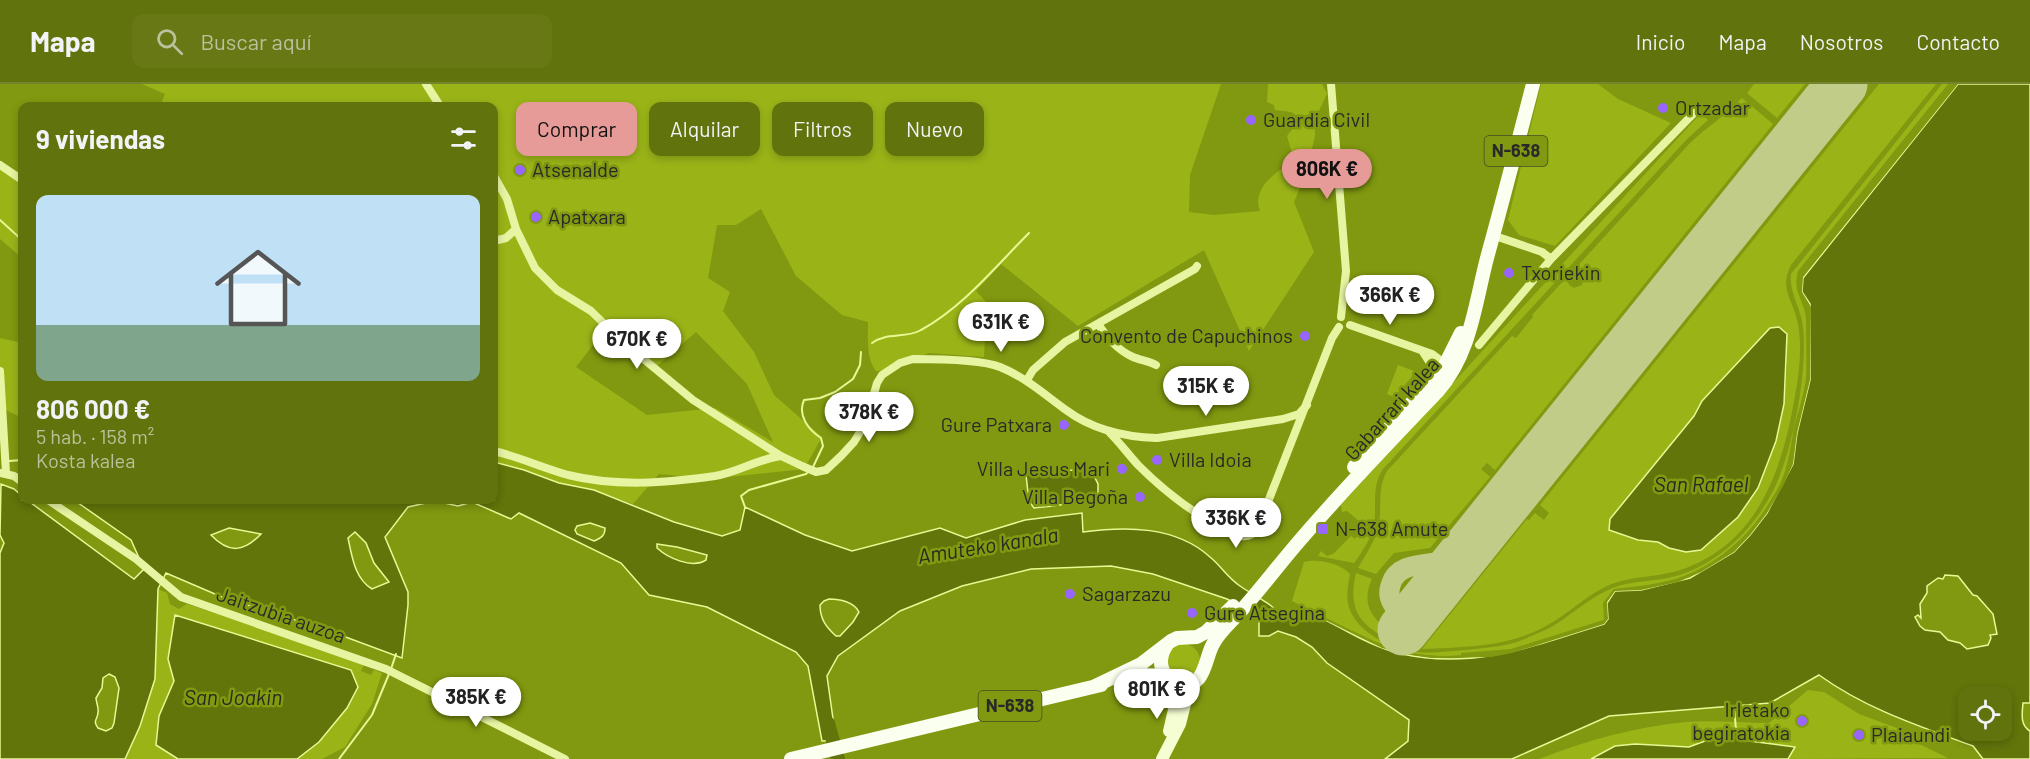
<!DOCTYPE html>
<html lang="es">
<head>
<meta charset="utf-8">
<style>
  body { margin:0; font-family:Barlow,sans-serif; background:#677815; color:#f1f3f6; height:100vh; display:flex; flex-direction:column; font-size:22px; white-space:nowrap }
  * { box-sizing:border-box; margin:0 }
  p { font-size:20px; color:#bac29d }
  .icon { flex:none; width:33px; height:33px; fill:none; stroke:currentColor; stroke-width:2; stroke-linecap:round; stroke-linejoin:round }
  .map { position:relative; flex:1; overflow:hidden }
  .sheet { position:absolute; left:18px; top:18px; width:480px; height:402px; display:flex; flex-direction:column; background:#61730c; border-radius:12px; box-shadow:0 3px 9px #0003 }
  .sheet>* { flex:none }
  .guide { position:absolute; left:516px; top:18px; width:570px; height:54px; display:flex; gap:12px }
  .buttons { position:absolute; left:1958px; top:603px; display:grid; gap:12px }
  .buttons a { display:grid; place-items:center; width:54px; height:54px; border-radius:12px; background:#61730c; box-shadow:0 3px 9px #0003; font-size:30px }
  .price { position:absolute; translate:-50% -51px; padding:0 14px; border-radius:21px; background:#fff; color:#222; font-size:20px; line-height:39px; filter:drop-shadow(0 2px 3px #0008) }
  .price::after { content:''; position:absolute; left:50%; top:36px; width:18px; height:14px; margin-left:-9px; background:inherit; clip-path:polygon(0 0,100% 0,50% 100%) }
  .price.selected { background:#e69b98; color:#111 }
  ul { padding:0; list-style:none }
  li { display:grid; align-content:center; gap:12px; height:318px; padding:0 18px }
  li span { display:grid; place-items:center; height:186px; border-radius:12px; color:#555 }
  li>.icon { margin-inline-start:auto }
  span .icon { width:108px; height:108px; fill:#fffc; stroke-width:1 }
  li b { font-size:26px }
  h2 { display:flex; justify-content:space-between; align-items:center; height:72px; padding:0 18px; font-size:26px }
  .tag { padding:0 21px; border-radius:12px; background:#61730c; box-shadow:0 3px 9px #0003; font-size:21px; line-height:54px }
  .tag.selected { background:#e69b98; color:#111 }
  header { display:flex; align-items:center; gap:36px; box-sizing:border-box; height:84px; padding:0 30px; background:#61730c; border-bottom:2px solid #75852d }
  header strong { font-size:28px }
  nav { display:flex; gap:33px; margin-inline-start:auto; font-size:21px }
  .search { width:420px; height:54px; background:#677815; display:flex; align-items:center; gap:15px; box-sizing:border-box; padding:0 21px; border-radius:12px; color:#bac29d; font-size:22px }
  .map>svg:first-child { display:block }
  .green { fill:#9ab418; fill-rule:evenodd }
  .water { fill:#61750a; stroke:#e9f894; stroke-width:1.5; fill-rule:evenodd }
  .pier { fill:#819910 }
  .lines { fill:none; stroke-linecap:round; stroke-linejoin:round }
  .stream { stroke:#e9f894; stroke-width:2 }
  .river { stroke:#61750a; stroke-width:14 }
  .taxiway { stroke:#c0cc88; stroke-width:20 }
  .runway { stroke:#c0cc88; stroke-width:51 }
  .minor { stroke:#e7f4a2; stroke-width:8 }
  .secondary { stroke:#f5fdd2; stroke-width:12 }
  .primary { stroke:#fbfff0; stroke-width:14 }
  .poi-dot { fill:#9866ff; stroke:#819910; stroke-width:2 }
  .labels { text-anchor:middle; stroke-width:5; stroke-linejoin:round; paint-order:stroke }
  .shield { fill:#819910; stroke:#434b22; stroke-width:1.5 }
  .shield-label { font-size:18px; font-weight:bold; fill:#292929 }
  .poi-label { font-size:20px; fill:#292929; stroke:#819910; text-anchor:start }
  .street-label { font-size:20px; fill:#292929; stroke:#819910 }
  .water-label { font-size:21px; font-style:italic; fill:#272821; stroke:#819910 }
</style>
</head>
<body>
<header>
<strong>Mapa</strong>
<div class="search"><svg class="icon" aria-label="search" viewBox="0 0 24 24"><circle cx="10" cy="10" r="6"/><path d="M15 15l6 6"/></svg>Buscar aquí</div>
<nav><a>Inicio</a><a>Mapa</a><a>Nosotros</a><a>Contacto</a></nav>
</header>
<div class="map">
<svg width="2030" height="675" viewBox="0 0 2030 675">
  <rect width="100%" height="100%" fill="#819910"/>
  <path class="green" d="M142,0H1221L1190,91L1189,128L1214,131L1260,127C1252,107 1272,90 1288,81L1292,69L1287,52L1301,34L1291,28L1275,26L1274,21L1267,18L1268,0H1322L1327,10L1315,35V52L1306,88L1294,118L1314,168L1249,267L1204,166L1078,242L1001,180L976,207L987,219L984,273L929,269L882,287H876C866,275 868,254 868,238L842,231L796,192L761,125L736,141H717L708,194L730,208L723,227L754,268L774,311L822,353L804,385L709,395L659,390L633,420L594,406L494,390V22H160L165,10ZM696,248L747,300L773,358L715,324L647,331L576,283L599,253L615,266L631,258L657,282Z
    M1541,0H1598L1618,15L1671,39L1555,162L1519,151L1508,136Z
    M1754,0H1805L1777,34L1747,9Z
    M1879,0H1936L1791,181C1779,204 1792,214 1797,236C1802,255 1800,281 1797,300C1785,374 1765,454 1686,484C1660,494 1631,491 1607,502C1585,512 1567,531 1546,542C1509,563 1464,563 1422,565L1527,435L1529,436L1535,429L1544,436L1549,429L1540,421ZM1779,243L1787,282L1784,320L1776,357L1758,404L1709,459L1669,464L1658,458L1638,456L1622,451L1611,435L1694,332L1702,317L1770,244Z
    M1942,0H1948L1798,187C1792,208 1804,215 1806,235C1806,255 1807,275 1806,294C1804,311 1798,328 1794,344C1791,360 1789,377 1783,393C1766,436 1725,478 1681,493C1660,501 1636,502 1614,505L1603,519L1604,536L1600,537L1511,565L1461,569V571C1396,578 1348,544 1292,517L1304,478C1316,474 1341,479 1350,490C1348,502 1345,514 1350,526C1359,550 1393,565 1416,568C1433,570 1450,567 1466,566C1484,564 1502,563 1520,557C1531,552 1542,548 1553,542C1571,531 1587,516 1606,507C1625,497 1648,498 1668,494C1714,484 1752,448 1773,407C1793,368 1808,286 1803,243C1801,224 1789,209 1791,190Z
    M1742,14L1773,40L1495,386L1487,379L1481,385L1490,393L1430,464L1394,469L1376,490L1358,484C1366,470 1376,456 1379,440C1382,421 1377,405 1387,387L1512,252L1516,254L1533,233L1532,231L1567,193L1569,201L1574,204L1582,201L1583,191L1579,188L1573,187L1690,59C1707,43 1726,31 1742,14Z
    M1701,29L1708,36L1687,55L1383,385C1371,403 1377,421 1374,441C1371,454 1364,465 1357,475L1354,479L1318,472L1321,467L1327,472L1333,470L1351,452L1355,455L1365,442L1347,427L1342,428L1341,421Z
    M0,77L22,90V174L0,155Z
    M22,244V334L0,323V254L18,258Z
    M1398,281L1414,287L1411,294L1394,313L1387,310Z
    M1356,489L1372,495C1356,530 1385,543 1409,562C1369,549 1345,534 1356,489Z
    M158,505L167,509L170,520L179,525L187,520L303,558L364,581L361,587L371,591L374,586L382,589L372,620L345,663L322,675H297L319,658L168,575L174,597L159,632L156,661L178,675H125L140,642L155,595Z
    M1166 577a17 17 0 1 1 34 0a17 17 0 1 1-34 0Z
    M1808,606L1824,608L1859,630L1905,647L1909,655L1948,674L1788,675L1795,663L1742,656L1738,648L1727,654L1705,657L1689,663L1635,660L1615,662L1592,675H1539C1587,656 1635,643 1686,638C1713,636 1742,639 1769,639Z"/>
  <path class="water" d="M1958,0H2030V619H2023C2022,630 2020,641 2030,647V675H1983L1973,662C1919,642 1866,625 1819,591L1770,619L1609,632L1512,675H1385L1408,657L1409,636L1327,579L1312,563L1296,553L1278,547L1269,552H1259V532L1227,515L1153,490L1111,482L1031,485L962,502L900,527L838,572L827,592L836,656L822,657L808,582L796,568L707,523L649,511L621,479L519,429L511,435L472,418L458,422L435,417L408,423L385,453L408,508V521L402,574L324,545L222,513L166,489L158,505L155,595L140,642L125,675H0V469L4,459L0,451L1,400L14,405L22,412V416H27L134,495L144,485L131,456L74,416H494V378L524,386L559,399L594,406L674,438L722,452L740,446L745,423L805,451L852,467L940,444L966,454L1025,436L1082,429L1083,448C1126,442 1176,442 1210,473C1221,482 1228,494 1240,502C1253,511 1266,517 1278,527C1283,526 1287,524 1292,525C1307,526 1325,536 1339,543C1359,554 1380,565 1402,570C1475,586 1536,561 1604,540L1608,535L1607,519L1615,507L1641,506L1690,494L1734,468L1750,451L1767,429L1793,380L1797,349L1810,296V220L1802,208L1803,194ZM590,439L605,444C605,452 601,454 594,457L577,450L575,446L577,442ZM229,444L261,450C244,468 229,470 211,451ZM355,448L366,459L374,479L389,498L372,505C355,495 352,473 348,454ZM657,460L677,463L707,471L706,476C692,485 668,474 657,464ZM1945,491L1958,492L1973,511L1977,512L1993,530L1997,550L1990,551L1991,554L1988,561L1967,565L1960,559L1948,556L1940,548L1925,546L1920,542L1915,533L1918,531L1921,534L1920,520L1927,509V502L1938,494L1943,495ZM829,515C840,515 854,518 859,528L853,538L840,552H836C826,543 820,535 820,521L824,517ZM109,590L115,593L119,604L114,639L112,644L106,647L98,644C92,636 98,636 98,628C99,624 96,618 96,614L102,604L103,594ZM1968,614H2001V646H1968Z
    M1779,243L1787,250L1784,320L1776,357L1758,404L1738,433L1701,466L1686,468L1669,464L1658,458L1638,456L1609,446L1610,435L1694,332L1702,317L1770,244Z
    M1085,386L1092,388L1098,400V409C1087,420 1050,422 1034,424L1029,417L1026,391L1032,387Z
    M175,531L351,586L358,603L347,624L319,658L297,675H178L156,661L159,632L174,597L168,575Z
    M1736,646L1742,656L1795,663L1788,675H1591L1615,662L1635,660L1689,663L1705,657L1727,654Z"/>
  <path class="pier" d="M1954,0H1958L1803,193L1802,208L1811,223L1810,296L1797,349L1793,380L1783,402L1767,429L1750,451L1734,468L1701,488L1678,498L1641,506L1615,507L1607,518L1608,535L1604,540L1512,569L1491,573L1432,574L1404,570L1382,564L1321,534L1293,525L1278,527L1266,516L1267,514L1279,524L1294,522L1322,532L1386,563L1411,570L1448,573L1490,570L1511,566L1603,537L1605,534L1604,518L1614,505L1640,503L1678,495L1700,486L1732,466L1748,449L1764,427L1781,400L1790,380L1794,348L1807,296L1808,224L1799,209L1800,192Z"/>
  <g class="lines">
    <path class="stream" d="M0,136L22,156
      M872,259C886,248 906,255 921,246C963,223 996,182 1029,149
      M9,377L22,376
      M813,383L823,362L821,354C809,346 797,332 804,316L820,314L835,308L853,295L860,281L861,268
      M745,423L741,412L749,406L806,390L809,387
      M391,585L396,570
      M1734,622L1736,646
      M339,675L372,631L389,590"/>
    <path class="river" d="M828,639L838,675"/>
    <path class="taxiway" d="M1414,533C1406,532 1399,529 1394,522C1389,515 1388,508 1391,500C1398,477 1428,482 1447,476C1458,472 1467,465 1474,458"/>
    <path class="runway" d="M1403,546L1842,0"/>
    <path class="minor" d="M426,0L440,22
      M1331,0L1346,187L1341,233
      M0,81L22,96
      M494,92L507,115L516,145L535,184L557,206L591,227L623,258L693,316L781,372L802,382L816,388L826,386L841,372L854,358L866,338L877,299L882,291L900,279L913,275C935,275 980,275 1000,283C1025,293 1044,310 1066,326C1093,346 1123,353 1157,354L1283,335L1299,330L1307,321
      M1501,154L1542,168L1551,175
      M494,157L506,154L516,145
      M1098,240C1107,253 1117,266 1133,273C1140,276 1148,277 1156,281
      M1350,241L1432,270L1440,276L1444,284
      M1479,261L1551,175L1694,29
      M1423,268L1432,282L1431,296
      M0,287L6,389
      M1027,296L1033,286L1065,258L1195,185L1197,182
      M1110,349C1120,359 1128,370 1138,381C1163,406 1188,426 1220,443C1233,449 1246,459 1257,446L1332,254L1339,243
      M494,367C519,373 543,384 568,391C617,403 665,399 715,392C738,388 758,375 781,372
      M0,389L14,392L22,398
      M48,416L136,475L181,513L386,585L565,675"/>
    <path class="secondary" d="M1169,647L1176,617L1170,596
      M1162,675L1180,640L1187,612L1194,597"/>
    <path class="primary" d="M1354,383L1444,283L1461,249
      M1166,562C1157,576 1160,594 1178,599C1206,606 1204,576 1213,560C1219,548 1230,539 1239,529C1261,505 1280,479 1301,455C1345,404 1392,355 1438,307C1471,269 1475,220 1487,174C1503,116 1518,58 1533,0
      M1119,597L1146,591L1166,592
      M1093,603L1141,580L1171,557L1177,554L1197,553L1206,548L1233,522
      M791,675L1101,601"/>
  </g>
  <g class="poi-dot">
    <circle cx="1663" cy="24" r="6"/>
    <circle cx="1251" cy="36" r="6"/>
    <circle cx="520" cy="86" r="6"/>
    <circle cx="536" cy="133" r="6"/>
    <circle cx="1509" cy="189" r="6"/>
    <circle cx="1305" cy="252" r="6"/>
    <circle cx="1064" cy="341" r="6"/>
    <circle cx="1157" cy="376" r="6"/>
    <circle cx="1122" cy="385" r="6"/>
    <circle cx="1140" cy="413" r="6"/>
    <rect x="1317" y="439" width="12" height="12" rx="3"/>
    <circle cx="1070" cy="510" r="6"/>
    <circle cx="1192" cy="529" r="6"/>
    <circle cx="1802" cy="637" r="6"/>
    <circle cx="1859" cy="651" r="6"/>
  </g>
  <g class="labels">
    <g class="shield">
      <rect x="1484.5" y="52" width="63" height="30" rx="4.5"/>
      <rect x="978.5" y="607" width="63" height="30" rx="4.5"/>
    </g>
    <g class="shield-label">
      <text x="1516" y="73">N-638</text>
      <text x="1010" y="628">N-638</text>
    </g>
    <g class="poi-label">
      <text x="1675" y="31">Ortzadar</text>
      <text x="1263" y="43">Guardia Civil</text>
      <text x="532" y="93">Atsenalde</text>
      <text x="548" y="140">Apatxara</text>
      <text x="1521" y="196">Txoriekin</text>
      <text x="1293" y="259" text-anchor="end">Convento de Capuchinos</text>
      <text x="1052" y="348" text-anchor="end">Gure Patxara</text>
      <text x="1169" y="383">Villa Idoia</text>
      <text x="1110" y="392" text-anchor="end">Villa Jesus Mari</text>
      <text x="1128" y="420" text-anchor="end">Villa Begoña</text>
      <text x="1335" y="452">N-638 Amute</text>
      <text x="1082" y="517">Sagarzazu</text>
      <text x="1204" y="536">Gure Atsegina</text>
      <text x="1790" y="633" text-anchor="end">Irletako<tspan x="1790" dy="23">begiratokia</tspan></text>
      <text x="1871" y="658">Plaiaundi</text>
    </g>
    <g class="street-label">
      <text transform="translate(1392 325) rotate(-48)" y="7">Gabarrari kalea</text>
      <text transform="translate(281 531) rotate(19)" y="7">Jaitzubia auzoa</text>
    </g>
    <g class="water-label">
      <text x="1701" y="408">San Rafael</text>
      <text transform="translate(988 462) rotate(-9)" y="7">Amuteko kanala</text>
      <text x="233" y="621">San Joakin</text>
    </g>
  </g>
</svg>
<div class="buttons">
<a><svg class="icon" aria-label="locate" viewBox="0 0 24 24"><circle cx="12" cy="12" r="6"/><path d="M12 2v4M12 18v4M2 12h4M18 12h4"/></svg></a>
</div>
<b class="price selected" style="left:1327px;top:116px">806K €</b>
<b class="price" style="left:1390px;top:242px">366K €</b>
<b class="price" style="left:1001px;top:269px">631K €</b>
<b class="price" style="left:637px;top:286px">670K €</b>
<b class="price" style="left:1206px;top:333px">315K €</b>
<b class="price" style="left:869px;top:359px">378K €</b>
<b class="price" style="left:1236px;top:465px">336K €</b>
<b class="price" style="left:1157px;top:636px">801K €</b>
<b class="price" style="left:476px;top:644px">385K €</b>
<div class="guide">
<a class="tag selected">Comprar</a>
<a class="tag">Alquilar</a>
<a class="tag">Filtros</a>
<a class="tag">Nuevo</a>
</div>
<section class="sheet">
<h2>9 viviendas<svg class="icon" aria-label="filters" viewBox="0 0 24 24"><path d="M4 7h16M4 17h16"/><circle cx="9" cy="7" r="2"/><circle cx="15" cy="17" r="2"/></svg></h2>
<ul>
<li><span style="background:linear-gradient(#bfe0f5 70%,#7fa58c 0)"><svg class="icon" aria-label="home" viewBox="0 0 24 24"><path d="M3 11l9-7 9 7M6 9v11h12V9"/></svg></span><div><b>806 000 €</b><p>5 hab. · 158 m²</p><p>Kosta kalea</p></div></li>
</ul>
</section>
</div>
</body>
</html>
